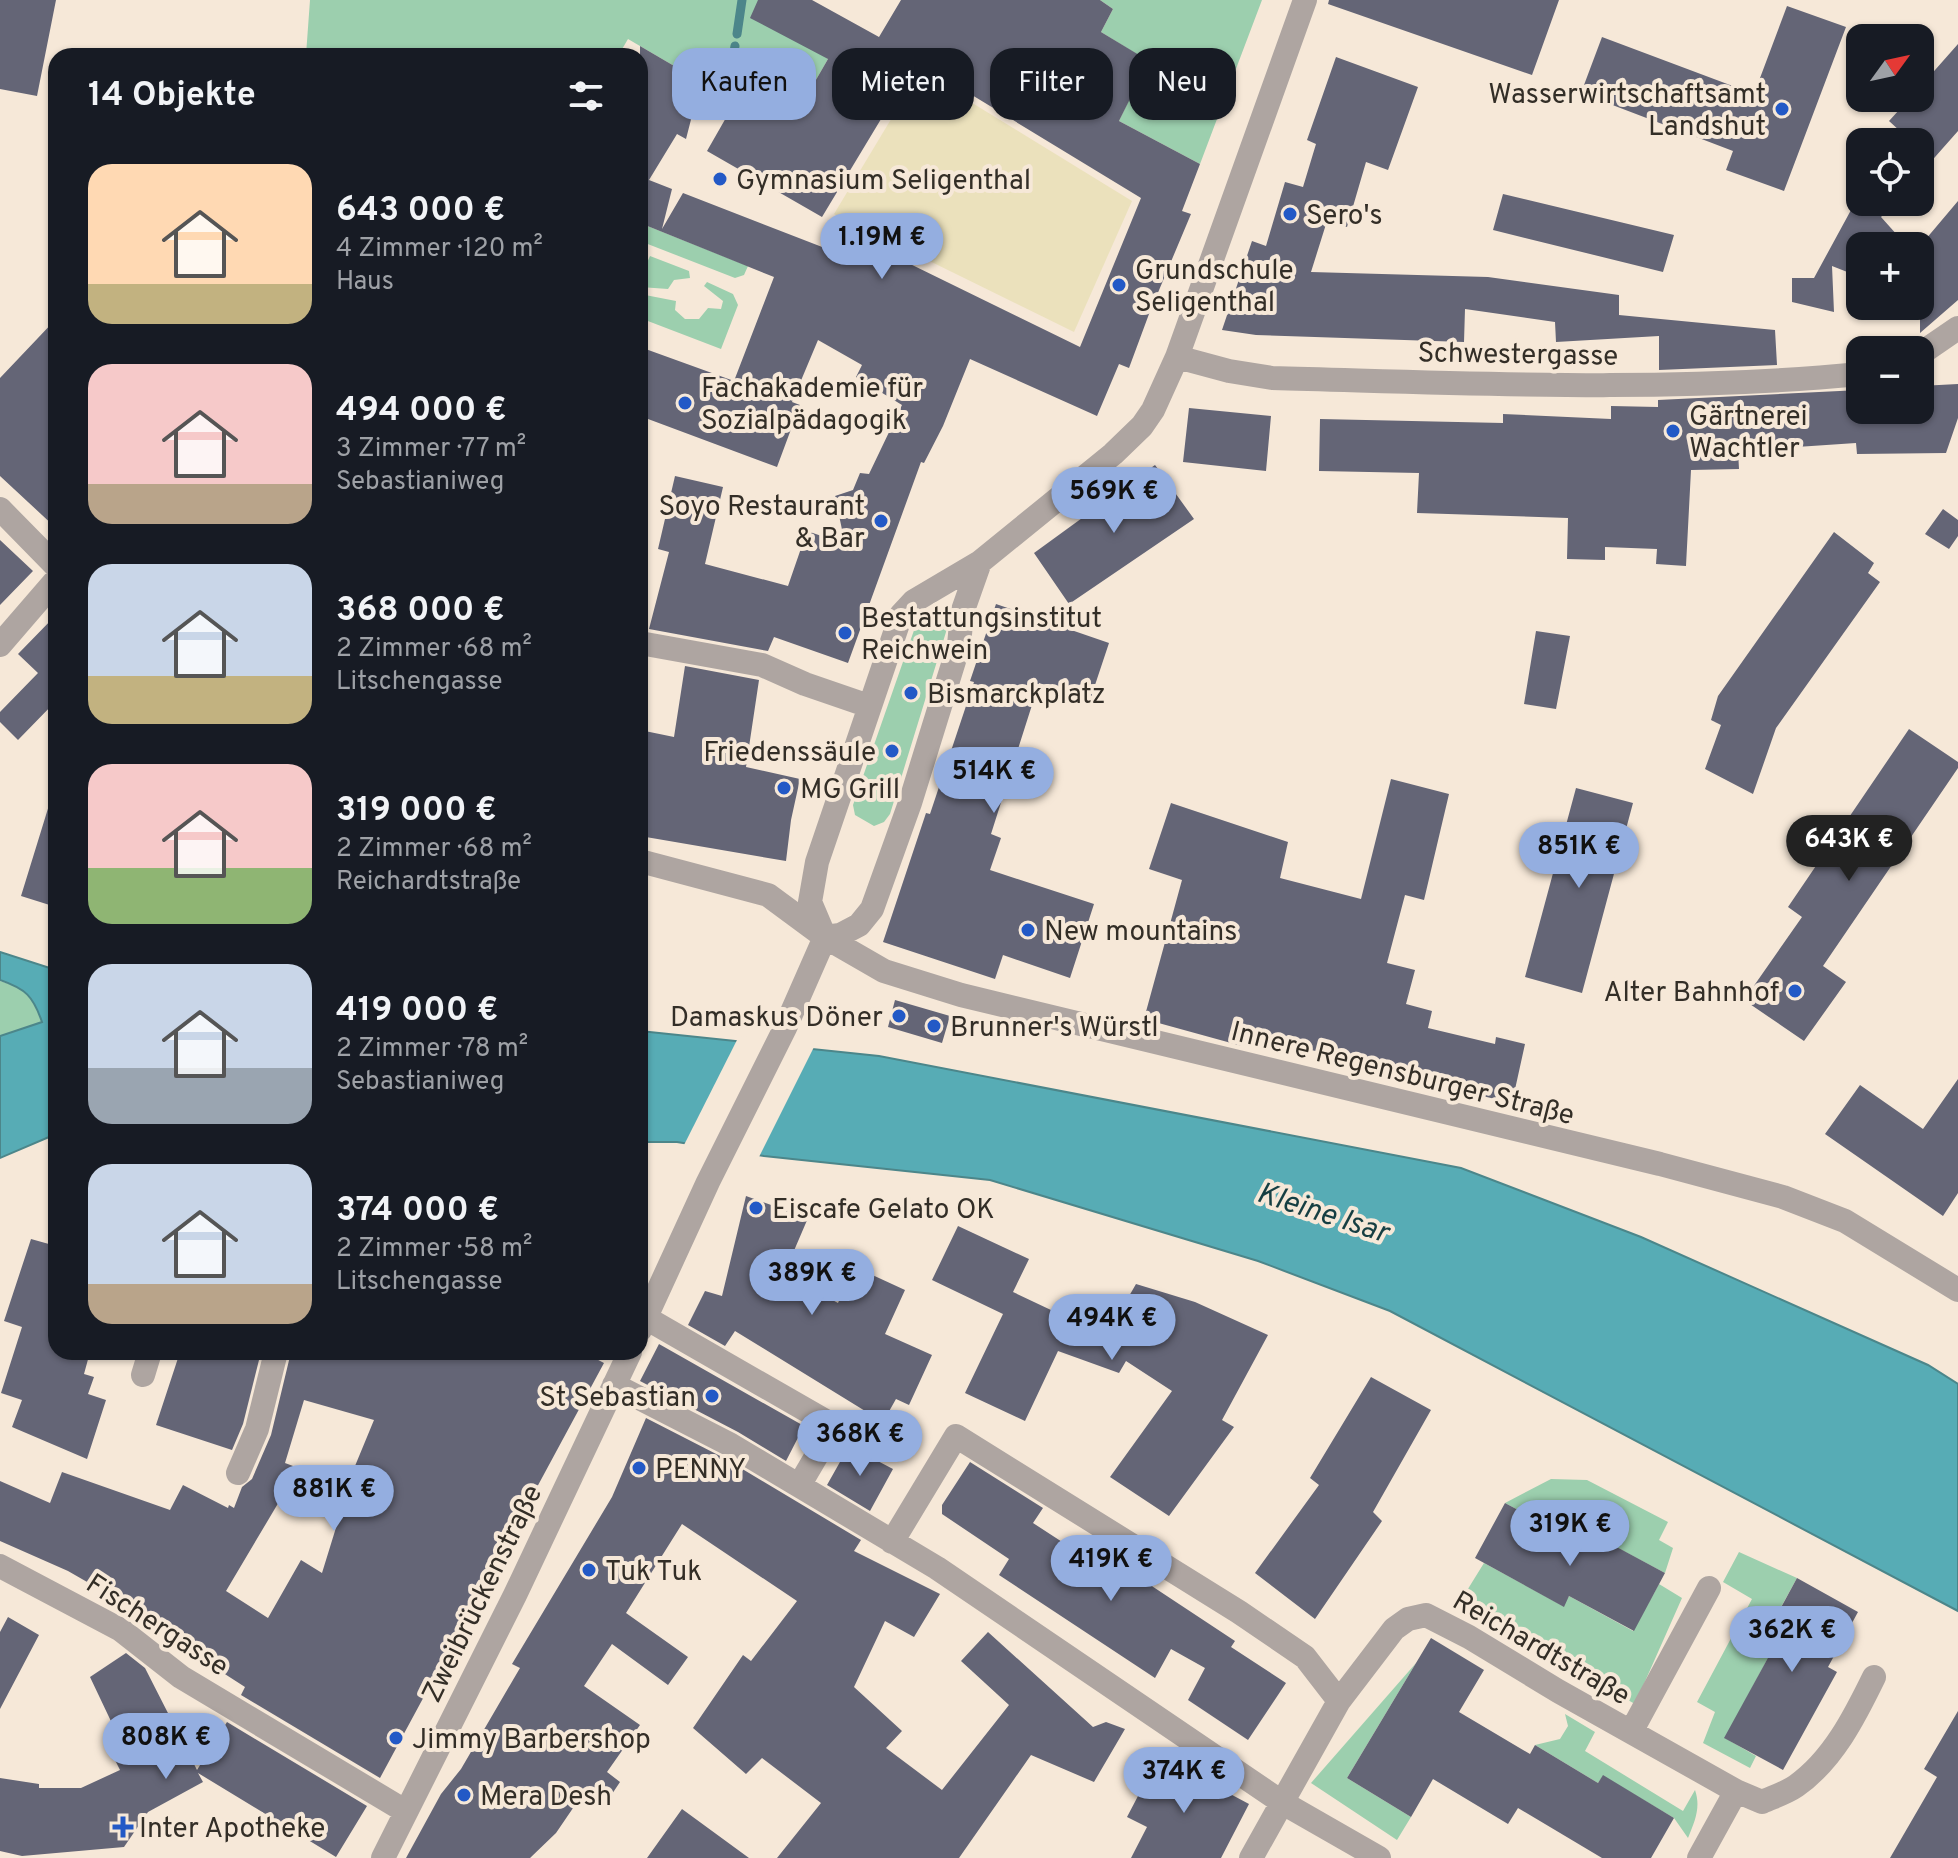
<!DOCTYPE html>
<html lang="de">
<head>
<meta charset="utf-8">
<style>
  body { margin:0; font-family:Overpass,sans-serif; background:#242831; color:#f1f3f6; height:100vh; display:flex; flex-direction:column; font-size:30px; white-space:nowrap }
  * { box-sizing:border-box; margin:0 }
  p { font-size:26px; color:#9ea1a6 }
  .icon { flex:none; width:44px; height:44px; fill:none; stroke:currentColor; stroke-width:2; stroke-linecap:round; stroke-linejoin:round }
  .map { position:relative; flex:1; overflow:hidden }
  .sheet { position:absolute; left:48px; top:48px; width:600px; height:1312px; display:flex; flex-direction:column; background:#171b24; border-radius:24px; box-shadow:0 2px 6px #0004 }
  .sheet>* { flex:none }
  .banner { position:absolute; left:672px; top:48px; width:760px; height:72px; display:flex; gap:16px }
  .needle { width:52px; rotate:57deg }
  .buttons { position:absolute; left:1846px; top:24px; display:grid; gap:16px }
  .buttons a { display:grid; place-items:center; width:88px; height:88px; border-radius:16px; background:#171b24; box-shadow:0 2px 6px #0004; font-size:40px }
  .price { position:absolute; translate:-50% -68px; padding:0 18px; border-radius:28px; background:#94aee0; color:#111; font-size:26px; line-height:52px; filter:drop-shadow(0 2px 4px #0008) }
  .price::after { content:''; position:absolute; left:50%; top:48px; width:24px; height:18px; margin-left:-12px; background:inherit; clip-path:polygon(0 0,100% 0,50% 100%) }
  .price.selected { background:#222; color:#fff }
  ul { padding:0; list-style:none }
  li { display:flex; align-items:center; gap:24px; height:200px; padding:0 40px }
  li span { display:grid; place-items:center; flex:none; width:224px; height:160px; border-radius:24px; color:#555 }
  li>.icon { margin-inline-start:auto }
  span .icon { width:96px; height:96px; fill:#fffc; stroke-width:1 }
  li b { font-size:34px }
  h2 { display:flex; justify-content:space-between; align-items:center; height:96px; padding:0 40px; font-size:34px }
  .tag { padding:0 28px; border-radius:24px; background:#171b24; box-shadow:0 2px 6px #0004; font-size:28px; line-height:72px }
  .tag.selected { background:#94aee0; color:#111 }
  .map>svg:first-child { display:block }
  .green { fill:#9ccfae }
  .sand { fill:#ebe1bc }
  .water { fill:#57acb5; stroke:#4c868a; stroke-width:2 }
  .pier { fill:#f6e8d8 }
  .lines { fill:none; stroke-linecap:round; stroke-linejoin:round }
  .stream { stroke:#4c868a; stroke-width:9 }
  .building { fill:#646576; fill-rule:evenodd }
  .minor { stroke:#aea5a1; stroke-width:24 }
  .poi-dot { fill:#2359c6; stroke:#f6e8d8; stroke-width:3 }
  .labels { text-anchor:middle; stroke-width:8; stroke-linejoin:round; paint-order:stroke }
  .poi-label { font-size:28px; fill:#332e27; stroke:#f6e8d8; text-anchor:start }
  .street-label { font-size:28px; fill:#332e27; stroke:#f6e8d8 }
  .water-label { font-size:30px; font-style:italic; fill:#153e42; stroke:#f6e8d8 }
</style>
</head>
<body>
<div class="map">
<svg width="1958" height="1858" viewBox="0 0 1958 1858">
  <rect width="100%" height="100%" fill="#f6e8d8"/>
  <path class="green" d="M310,0H758L828,59L798,111L748,81L735,102L701,81L703,73L686,64L681,70L628,39L618,56L306,55Z
    M1100,0H1262L1200,164L1119,121L1148,61L1101,32L1113,9Z
    M640,223L748,266L744,275L735,278L640,241Z
    M650,256L689,271L690,278L674,280L668,289L640,287V278Z
    M707,282L733,294L738,305L721,349L640,318V294L676,301L675,310L685,319H699L708,308L721,309L723,301L704,286Z
    M931,613L947,622L946,632L890,814L884,822L874,826L855,815L853,805L919,616Z
    M0,981C27,989 33,997 42,1022L0,1036Z
    M1551,1479L1587,1480L1668,1522L1659,1540L1673,1548L1665,1573L1601,1539L1594,1551L1505,1503Z
    M1739,1552L1797,1578L1764,1638L1775,1645L1725,1738L1756,1756L1750,1768L1703,1743L1715,1712L1697,1702L1752,1599L1723,1582Z
    M1484,1563L1563,1606L1569,1596L1633,1631L1659,1584L1682,1598L1635,1704L1458,1605Z
    M1416,1663L1347,1778L1411,1817L1397,1840L1311,1783Z
    M1565,1714L1595,1732L1585,1751L1683,1811L1695,1790C1701,1807 1695,1821 1688,1838L1674,1818L1603,1776L1598,1783L1535,1745L1560,1739L1568,1726Z"/>
  <path class="sand" d="M920,71L1132,201L1074,332L834,214Z"/>
  <path class="water" d="M0,952L56,970V1134L0,1158V1036L42,1022C33,996 26,989 0,980Z
    M640,1031L879,1056L1461,1168L1641,1237L1928,1365L1958,1384V1611L1390,1311L1258,1261L990,1180L764,1156L677,1142H640Z"/>
  <path class="pier" d="M739,1036L815,1045L758,1159L683,1147Z"/>
  <g class="lines">
    <path class="stream" d="M737,34L742,0
      M728,87L735,46"/>
  </g>
  <path class="building" d="M0,0H56L37,96L0,89Z
    M758,0H812L879,37L901,0H1100L1113,9L1101,32L1149,61L1119,121L1200,164L1182,211L1191,214L1149,314L1129,368L1119,364L1097,416L970,359L943,426L924,463L921,462L848,663L774,637L768,651L649,629L669,552L658,549L675,476L723,487L705,564L788,586L807,531L845,544L835,496L853,490L860,473L869,474L902,405L856,377L862,365L818,340L792,402L800,405L777,467L640,416V347L734,381L774,277L640,223V46L681,70L685,64L703,73L686,139L677,134L649,180L672,189L662,229L683,193L848,257L857,238L1080,347L1141,198L916,61L822,217L707,151L747,81L798,111L828,59L750,18Z
    M1329,0H1559L1532,75L1328,4Z
    M1787,6L1846,27L1784,191L1726,170L1733,151L1581,93L1602,37L1754,94Z
    M1958,44V131L1920,174V142H1912L1889,121L1910,98H1920V87Z
    M1336,57L1418,87L1388,170L1366,162L1347,227L1327,221L1311,272L1488,277L1619,295V315L1775,330L1777,365L1659,370V336L1556,342L1555,322L1465,309L1464,342L1256,335L1222,330L1252,241L1266,246L1285,182L1303,187L1316,144L1307,140Z
    M1503,194L1674,235L1663,272L1493,230Z
    M1857,199L1860,202H1895L1881,217L1907,246H1860V264L1855,275L1832,266L1834,312L1792,302V278H1814Z
    M1958,201V300L1920,333V246Z
    M56,319V528L0,476V378Z
    M1958,384V418L1946,453L1857,454L1856,443L1738,451L1739,469L1691,470L1686,566L1656,564L1657,549L1605,547V560L1567,559L1568,518L1417,513L1419,473L1319,471L1320,419L1503,423V414L1611,419V406L1658,407V400L1860,390V410H1920V386Z
    M1189,408L1271,416L1266,471L1183,462Z
    M1155,465L1194,519L1069,604L1034,553Z
    M1943,509L1958,520V536L1949,549L1925,534Z
    M1834,532L1874,563L1868,573L1880,582L1776,728L1753,794L1705,769L1721,725L1711,720L1718,696Z
    M0,540L33,571L0,605Z
    M996,604L1109,643L1090,700L1039,683L991,834L1001,838L990,870L1094,904L1070,978L1003,955L995,979L883,942L926,813L930,814L974,682L970,681Z
    M56,615V701L18,740L0,722V712L38,673L18,654Z
    M1536,631L1570,636L1556,709L1524,704Z
    M685,666L759,680L746,767L800,779L791,820L786,861L640,836V730L674,737Z
    M1909,729L1958,762V768L1823,966L1846,982L1804,1041L1744,1000L1802,917L1788,907Z
    M1391,779L1449,794L1424,900L1405,895L1387,963L1415,970L1406,1004L1432,1011L1428,1028L1495,1044L1496,1037L1525,1044L1512,1103L1436,1085L1437,1082L1326,1053L1244,1037L1242,1046L1144,1019L1182,880L1149,869L1171,803L1288,842L1280,878L1361,899Z
    M1576,788L1633,803L1582,993L1525,977Z
    M50,802L56,803V907L21,896Z
    M895,1000L950,1016L942,1043L888,1027Z
    M1958,1079V1193L1943,1216L1825,1134L1860,1085L1923,1129Z
    M746,1196L808,1218L784,1274L838,1303L855,1267L905,1290L885,1334L932,1355L909,1405L896,1399L883,1422L735,1331L725,1346L688,1325L705,1291L722,1296Z
    M958,1226L1029,1259L1013,1292L1106,1336L1136,1284L1195,1302L1268,1335L1222,1420L1234,1427L1169,1516L1110,1477L1172,1391L1126,1361L1119,1373L1058,1351L1025,1421L965,1393L1003,1314L932,1280Z
    M31,1239L56,1246V1352H90L84,1374L94,1377L88,1394L106,1400L87,1459L12,1427L22,1400L1,1393L22,1327L4,1321Z
    M659,1344L804,1426L786,1461L738,1432L640,1381Z
    M180,1352H261L243,1424L232,1450L156,1425Z
    M291,1352H583L604,1363L380,1778L241,1695L245,1687L158,1631L160,1630L108,1594L68,1571L0,1541V1481L50,1503L62,1472L170,1510L183,1485L228,1508L229,1505L234,1508L242,1487L252,1479L271,1435ZM304,1400L374,1420L355,1466L322,1573L301,1560L268,1618L226,1591L283,1495L293,1466L285,1463Z
    M1371,1377L1431,1410L1373,1512L1382,1521L1315,1619L1255,1573L1319,1485L1310,1478Z
    M646,1418L724,1458L861,1540L854,1551L940,1594L914,1637L885,1621L854,1687L902,1731L886,1748L942,1790L1009,1705L961,1661L988,1632L1093,1727L1106,1722L1125,1729L1094,1782L1031,1755L959,1858H777L821,1803L762,1758L746,1774L693,1728L743,1655L751,1661L797,1601L682,1524L626,1613L688,1657L668,1685L612,1644L584,1686L640,1725L607,1772L620,1782L606,1803L586,1789L556,1833L530,1858H406L441,1794L461,1769L520,1668L512,1664L612,1497Z
    M849,1446L893,1469L870,1511L827,1485Z
    M970,1462L1043,1508L1033,1523L1116,1577L1123,1567L1235,1641L1231,1647L1286,1683L1248,1740L1188,1700L1205,1668L1171,1649L1155,1678L999,1575L1009,1559L942,1514V1505Z
    M1505,1503L1594,1551L1600,1538L1665,1573L1634,1631L1569,1596L1564,1607L1475,1558Z
    M1797,1578L1858,1612L1828,1667L1837,1672L1783,1770L1724,1738L1775,1645L1764,1639Z
    M8,1617L39,1635L0,1709V1632Z
    M1431,1638L1484,1670L1459,1712L1530,1754L1535,1745L1598,1783L1603,1775L1674,1818L1651,1858H1602L1518,1808L1508,1824L1433,1779L1411,1817L1347,1778Z
    M126,1653L145,1668L197,1770L227,1722L367,1806L336,1857L198,1773L203,1782L148,1812L124,1847L22,1856L0,1851V1778L39,1784V1788H81L120,1770L106,1742L118,1736L90,1677Z
    M1958,1711V1858H1890L1937,1777L1924,1769Z
    M1159,1756L1249,1804L1221,1858H1131L1147,1827L1127,1817Z
    M682,1809L749,1858H647Z"/>
  <g class="lines">
    <path class="minor" d="M1920,354L1958,328
      M1177,357L1229,371L1272,378C1468,383 1665,393 1860,374
      M0,509L56,566
      M640,643L762,665L805,684L869,706
      M0,645L56,580
      M640,861L768,895L825,937L884,971L961,995L1660,1164L1783,1197L1845,1221L1958,1290
      M824,935L810,902L817,862L901,615L914,601L980,562L1113,454L1142,426L1153,410L1177,357L1305,0
      M825,937L840,935L859,925L872,909L910,803L959,645L962,613L980,562
      M646,1318L834,1426L800,1484
      M640,1330L708,1182L785,1028L825,937
      M143,1375L150,1352
      M614,1385L731,1445L937,1568L1283,1803L1379,1858
      M238,1473L257,1429L276,1352
      M892,1542L956,1436L1239,1612L1305,1657L1339,1701
      M0,1566L121,1630L181,1677L405,1811
      M1631,1732L1709,1588
      M1736,1791L1762,1802C1773,1797 1786,1793 1796,1786C1833,1760 1855,1716 1874,1677
      M383,1858L515,1595L630,1352
      M1251,1858L1339,1701L1394,1629L1408,1619L1426,1615L1469,1637L1558,1691L1736,1791L1699,1858"/>
  </g>
  <g class="poi-dot">
    <circle cx="1782" cy="109" r="8"/>
    <circle cx="720" cy="179" r="8"/>
    <circle cx="1290" cy="214" r="8"/>
    <circle cx="1119" cy="285" r="8"/>
    <circle cx="685" cy="403" r="8"/>
    <circle cx="1673" cy="431" r="8"/>
    <circle cx="881" cy="521" r="8"/>
    <circle cx="845" cy="633" r="8"/>
    <circle cx="911" cy="693" r="8"/>
    <circle cx="892" cy="751" r="8"/>
    <circle cx="784" cy="788" r="8"/>
    <circle cx="1028" cy="930" r="8"/>
    <circle cx="1795" cy="991" r="8"/>
    <circle cx="899" cy="1016" r="8"/>
    <circle cx="934" cy="1026" r="8"/>
    <circle cx="756" cy="1208" r="8"/>
    <circle cx="712" cy="1396" r="8"/>
    <circle cx="639" cy="1468" r="8"/>
    <circle cx="589" cy="1570" r="8"/>
    <circle cx="396" cy="1738" r="8"/>
    <circle cx="464" cy="1795" r="8"/>
    <path d="M119 1815h8v8h8v8h-8v8h-8v-8h-8v-8h8z"/>
  </g>
  <g class="labels">
    <g class="poi-label">
      <text x="1766" y="103" text-anchor="end">Wasserwirtschaftsamt<tspan x="1766" dy="32">Landshut</tspan></text>
      <text x="736" y="189">Gymnasium Seligenthal</text>
      <text x="1306" y="224">Sero's</text>
      <text x="1135" y="279">Grundschule<tspan x="1135" dy="32">Seligenthal</tspan></text>
      <text x="701" y="397">Fachakademie für<tspan x="701" dy="32">Sozialpädagogik</tspan></text>
      <text x="1689" y="425">Gärtnerei<tspan x="1689" dy="32">Wachtler</tspan></text>
      <text x="865" y="515" text-anchor="end">Soyo Restaurant<tspan x="865" dy="32">&amp; Bar</tspan></text>
      <text x="861" y="627">Bestattungsinstitut<tspan x="861" dy="32">Reichwein</tspan></text>
      <text x="927" y="703">Bismarckplatz</text>
      <text x="876" y="761" text-anchor="end">Friedenssäule</text>
      <text x="800" y="798">MG Grill</text>
      <text x="1044" y="940">New mountains</text>
      <text x="1779" y="1001" text-anchor="end">Alter Bahnhof</text>
      <text x="883" y="1026" text-anchor="end">Damaskus Döner</text>
      <text x="950" y="1036">Brunner's Würstl</text>
      <text x="772" y="1218">Eiscafe Gelato OK</text>
      <text x="696" y="1406" text-anchor="end">St Sebastian</text>
      <text x="655" y="1478">PENNY</text>
      <text x="605" y="1580">Tuk Tuk</text>
      <text x="412" y="1748">Jimmy Barbershop</text>
      <text x="480" y="1805">Mera Desh</text>
      <text x="139" y="1837">Inter Apotheke</text>
    </g>
    <g class="street-label">
      <text transform="translate(1518 353) rotate(1)" y="10">Schwestergasse</text>
      <text transform="translate(1403 1072) rotate(14)" y="10">Innere Regensburger Straße</text>
      <text transform="translate(481 1593) rotate(-64)" y="10">Zweibrückenstraße</text>
      <text transform="translate(158 1624) rotate(33)" y="10">Fischergasse</text>
      <text transform="translate(1542 1647) rotate(30)" y="10">Reichardtstraße</text>
    </g>
    <g class="water-label">
      <text transform="translate(1323 1212) rotate(18)" y="10">Kleine Isar</text>
    </g>
  </g>
</svg>
<div class="buttons">
<a><svg class="needle" viewBox="-14 -14 28 28"><path d="M0-13l5 13h-10z" fill="#e53935"/><path d="M0 13l5-13h-10z" fill="#9ea1a6"/></svg></a>
<a><svg class="icon" aria-label="locate" viewBox="0 0 24 24"><circle cx="12" cy="12" r="6"/><path d="M12 2v4M12 18v4M2 12h4M18 12h4"/></svg></a>
<a>+</a>
<a>−</a>
</div>
<b class="price" style="left:882px;top:281px">1.19M €</b>
<b class="price" style="left:1114px;top:535px">569K €</b>
<b class="price" style="left:994px;top:815px">514K €</b>
<b class="price selected" style="left:1849px;top:883px">643K €</b>
<b class="price" style="left:1579px;top:890px">851K €</b>
<b class="price" style="left:812px;top:1317px">389K €</b>
<b class="price" style="left:1112px;top:1362px">494K €</b>
<b class="price" style="left:860px;top:1478px">368K €</b>
<b class="price" style="left:334px;top:1533px">881K €</b>
<b class="price" style="left:1570px;top:1568px">319K €</b>
<b class="price" style="left:1111px;top:1603px">419K €</b>
<b class="price" style="left:1792px;top:1674px">362K €</b>
<b class="price" style="left:166px;top:1781px">808K €</b>
<b class="price" style="left:1184px;top:1815px">374K €</b>
<div class="banner">
<a class="tag selected">Kaufen</a>
<a class="tag">Mieten</a>
<a class="tag">Filter</a>
<a class="tag">Neu</a>
</div>
<section class="sheet">
<h2>14 Objekte<svg class="icon" aria-label="filters" viewBox="0 0 24 24"><path d="M4 7h16M4 17h16"/><circle cx="9" cy="7" r="2"/><circle cx="15" cy="17" r="2"/></svg></h2>
<ul>
<li><span style="background:linear-gradient(#ffd9b3 75%,#c2b280 0)"><svg class="icon" aria-label="home" viewBox="0 0 24 24"><path d="M3 11l9-7 9 7M6 9v11h12V9"/></svg></span><div><b>643 000 €</b><p>4 Zimmer · 120 m²</p><p>Haus</p></div></li>
<li><span style="background:linear-gradient(#f6c9c9 75%,#b9a48a 0)"><svg class="icon" aria-label="home" viewBox="0 0 24 24"><path d="M3 11l9-7 9 7M6 9v11h12V9"/></svg></span><div><b>494 000 €</b><p>3 Zimmer · 77 m²</p><p>Sebastianiweg</p></div></li>
<li><span style="background:linear-gradient(#c9d6e8 70%,#c2b280 0)"><svg class="icon" aria-label="home" viewBox="0 0 24 24"><path d="M3 11l9-7 9 7M6 9v11h12V9"/></svg></span><div><b>368 000 €</b><p>2 Zimmer · 68 m²</p><p>Litschengasse</p></div></li>
<li><span style="background:linear-gradient(#f6c9c9 65%,#8fb573 0)"><svg class="icon" aria-label="home" viewBox="0 0 24 24"><path d="M3 11l9-7 9 7M6 9v11h12V9"/></svg></span><div><b>319 000 €</b><p>2 Zimmer · 68 m²</p><p>Reichardtstraße</p></div></li>
<li><span style="background:linear-gradient(#c9d6e8 65%,#9aa5b1 0)"><svg class="icon" aria-label="home" viewBox="0 0 24 24"><path d="M3 11l9-7 9 7M6 9v11h12V9"/></svg></span><div><b>419 000 €</b><p>2 Zimmer · 78 m²</p><p>Sebastianiweg</p></div></li>
<li><span style="background:linear-gradient(#c9d6e8 75%,#b9a48a 0)"><svg class="icon" aria-label="home" viewBox="0 0 24 24"><path d="M3 11l9-7 9 7M6 9v11h12V9"/></svg></span><div><b>374 000 €</b><p>2 Zimmer · 58 m²</p><p>Litschengasse</p></div></li>
</ul>
</section>
</div>
</body>
</html>
